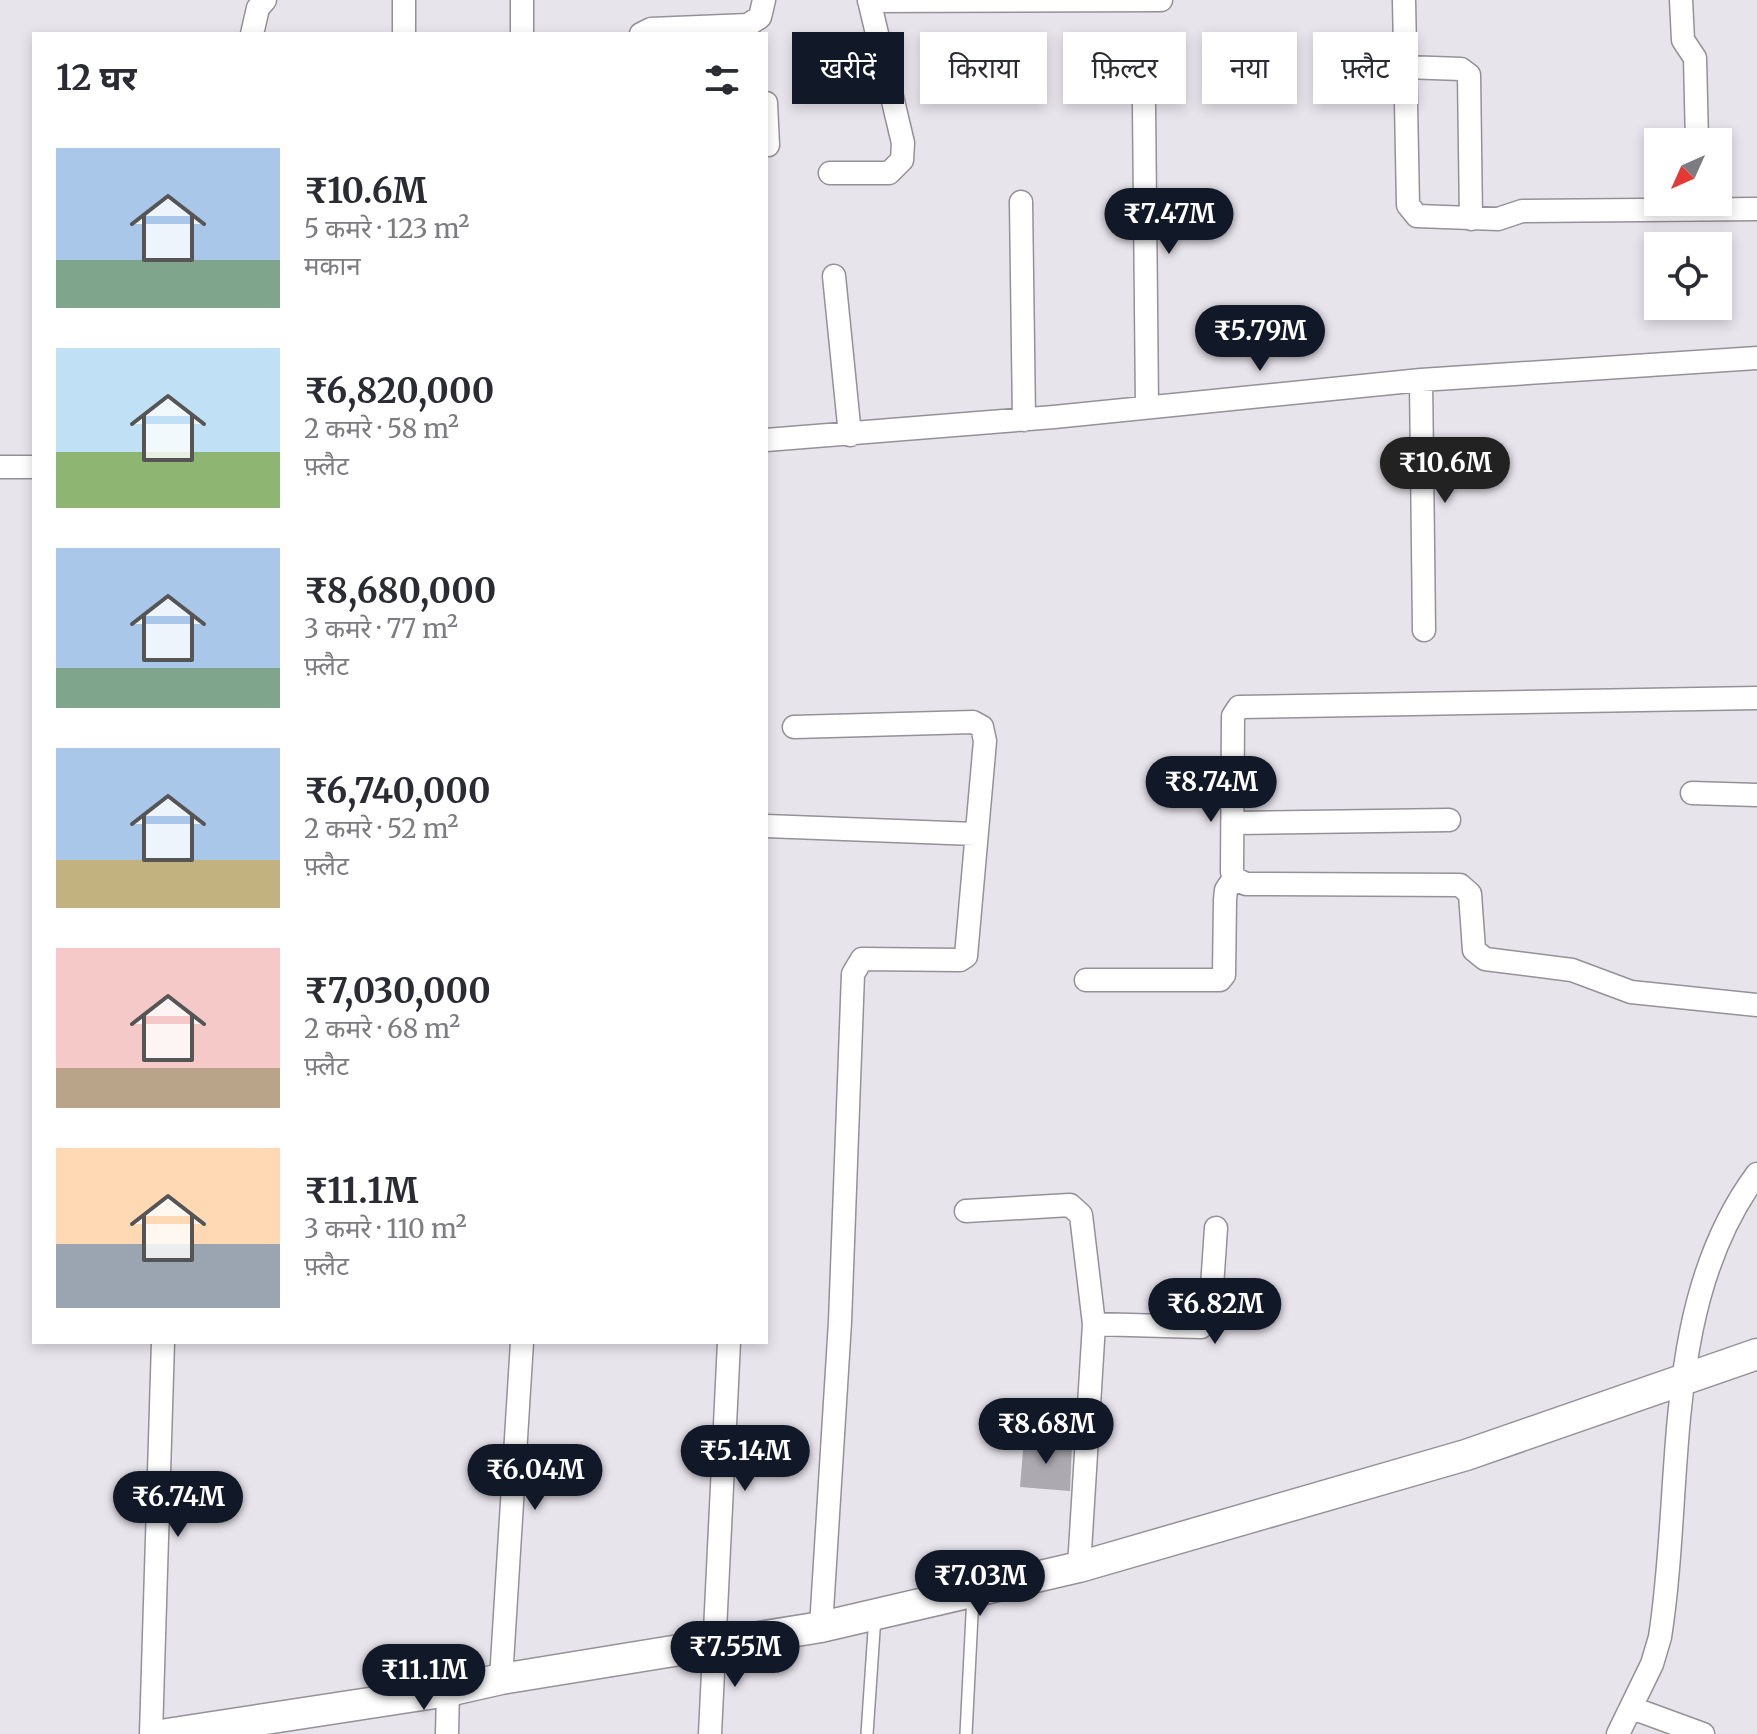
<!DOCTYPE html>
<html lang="hi">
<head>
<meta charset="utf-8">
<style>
  body { margin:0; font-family:Merriweather,"Noto Sans Devanagari",serif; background:#f7f7f7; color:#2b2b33; height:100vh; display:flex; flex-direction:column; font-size:30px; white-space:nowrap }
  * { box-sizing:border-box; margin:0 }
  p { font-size:26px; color:#7c7c81 }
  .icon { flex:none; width:44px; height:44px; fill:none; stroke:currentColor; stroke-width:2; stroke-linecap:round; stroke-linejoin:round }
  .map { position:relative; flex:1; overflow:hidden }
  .side { position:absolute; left:32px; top:32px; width:736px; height:1312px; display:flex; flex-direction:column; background:#fff; border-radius:0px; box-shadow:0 4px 12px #0003 }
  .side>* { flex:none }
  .hud { position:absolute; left:792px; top:32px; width:760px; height:72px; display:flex; gap:16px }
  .needle { width:52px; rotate:225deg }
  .controls { position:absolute; left:1644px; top:128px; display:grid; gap:16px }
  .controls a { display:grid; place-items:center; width:88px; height:88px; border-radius:0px; background:#fff; box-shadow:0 4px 12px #0003; font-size:40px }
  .price { position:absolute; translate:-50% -68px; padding:0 18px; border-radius:28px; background:#111827; color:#fff; font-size:26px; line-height:52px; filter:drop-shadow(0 2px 4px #0008) }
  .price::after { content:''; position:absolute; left:50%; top:48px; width:24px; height:18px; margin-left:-12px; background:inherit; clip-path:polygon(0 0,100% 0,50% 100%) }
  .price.current { background:#222; color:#fff }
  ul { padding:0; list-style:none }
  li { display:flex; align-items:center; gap:24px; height:200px; padding:0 24px }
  li span { display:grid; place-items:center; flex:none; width:224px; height:160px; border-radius:0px; color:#555 }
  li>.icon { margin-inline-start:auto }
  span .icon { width:96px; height:96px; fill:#fffc; stroke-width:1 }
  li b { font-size:34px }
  h2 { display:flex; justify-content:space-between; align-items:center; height:96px; padding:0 24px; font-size:34px }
  .tag { padding:0 28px; border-radius:0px; background:#fff; box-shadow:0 4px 12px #0003; font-size:28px; line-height:72px }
  .tag.current { background:#111827; color:#fff }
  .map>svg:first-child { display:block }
  .building { fill:#ada9b1 }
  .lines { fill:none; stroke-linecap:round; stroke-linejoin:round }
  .service-casing { stroke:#959198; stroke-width:14 }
  .minor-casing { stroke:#959198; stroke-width:25 }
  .secondary-casing { stroke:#959198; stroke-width:33 }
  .service { stroke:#fff; stroke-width:11 }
  .minor { stroke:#fff; stroke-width:22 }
  .secondary { stroke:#fff; stroke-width:30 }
</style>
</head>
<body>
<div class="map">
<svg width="1757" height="1734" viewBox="0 0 1757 1734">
  <rect width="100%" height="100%" fill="#e8e4ec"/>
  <path class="building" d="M1024,1439L1072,1445L1070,1491L1020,1487Z"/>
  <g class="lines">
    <defs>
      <path id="service" d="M867,1734L875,1616
        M966,1734L973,1595"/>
      <path id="minor" d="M404,0V34
        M1404,0L1408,205L1417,216L1498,219L1522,211L1757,209
        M1681,0L1683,40L1695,58L1697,142
        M869,1L1161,0
        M252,34L258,8L265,0
        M522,34V0
        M641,34L651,29L748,25L760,17L764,0
        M1405,67L1461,69L1469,75L1471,219
        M766,103L768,145
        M1144,105L1147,407
        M830,173H889L902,160L903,143L869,0
        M1021,202L1024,420
        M834,276L850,435
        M1421,380L1424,630
        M766,440L1054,417L1421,380L1757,358
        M0,467H34
        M1757,698L1239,707L1233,716L1232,872L1234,878L1246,884L1460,885L1470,894L1474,950L1485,959L1572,970L1631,992L1757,1005
        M794,727L973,722L982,727L985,741L966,956L960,960L862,959L853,974L840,1322L821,1627
        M1692,793L1757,795
        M1234,823L1449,820
        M766,826L975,834
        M1086,980H1220L1224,975L1225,900L1226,890L1234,878
        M966,1211L1070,1205L1081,1215L1094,1324L1079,1567
        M1094,1324L1201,1327L1210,1316L1216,1228
        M501,1679L522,1342
        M1632,1708L1703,1734
        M151,1734L163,1342
        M447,1734L448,1691
        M710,1734L729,1342
        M1618,1734L1652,1664L1660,1637C1684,1485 1660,1304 1757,1174"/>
      <path id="secondary" d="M167,1734L448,1691L501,1679L821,1627L1079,1567L1466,1455L1757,1354"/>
    </defs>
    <use href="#service" class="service-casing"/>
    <use href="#minor" class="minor-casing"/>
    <use href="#secondary" class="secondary-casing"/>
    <use href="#service" class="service"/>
    <use href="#minor" class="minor"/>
    <use href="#secondary" class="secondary"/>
  </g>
</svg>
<div class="controls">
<a><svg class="needle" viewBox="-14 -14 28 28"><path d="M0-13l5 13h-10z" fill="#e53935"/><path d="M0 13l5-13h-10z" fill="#7c7c81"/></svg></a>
<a><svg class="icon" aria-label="locate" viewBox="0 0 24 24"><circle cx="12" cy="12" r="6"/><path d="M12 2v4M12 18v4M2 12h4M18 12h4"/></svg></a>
</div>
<b class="price" style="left:1169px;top:256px">₹7.47M</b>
<b class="price" style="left:1260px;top:373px">₹5.79M</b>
<b class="price current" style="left:1445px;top:505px">₹10.6M</b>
<b class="price" style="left:1211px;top:824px">₹8.74M</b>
<b class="price" style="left:1215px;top:1346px">₹6.82M</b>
<b class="price" style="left:1046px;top:1466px">₹8.68M</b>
<b class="price" style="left:745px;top:1493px">₹5.14M</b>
<b class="price" style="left:535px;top:1512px">₹6.04M</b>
<b class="price" style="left:178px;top:1539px">₹6.74M</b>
<b class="price" style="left:980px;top:1618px">₹7.03M</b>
<b class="price" style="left:735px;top:1689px">₹7.55M</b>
<b class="price" style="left:424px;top:1712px">₹11.1M</b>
<div class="hud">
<a class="tag current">खरीदें</a>
<a class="tag">किराया</a>
<a class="tag">फ़िल्टर</a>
<a class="tag">नया</a>
<a class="tag">फ़्लैट</a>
</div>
<section class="side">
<h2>12 घर<svg class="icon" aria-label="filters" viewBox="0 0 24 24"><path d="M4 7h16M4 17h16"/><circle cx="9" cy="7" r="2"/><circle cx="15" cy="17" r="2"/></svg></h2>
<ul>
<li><span style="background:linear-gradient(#a9c7e8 70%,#7fa58c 0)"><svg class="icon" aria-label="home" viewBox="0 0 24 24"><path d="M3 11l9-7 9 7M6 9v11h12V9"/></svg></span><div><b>₹10.6M</b><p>5 कमरे · 123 m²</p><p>मकान</p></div></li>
<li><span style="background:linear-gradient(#bfe0f5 65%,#8fb573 0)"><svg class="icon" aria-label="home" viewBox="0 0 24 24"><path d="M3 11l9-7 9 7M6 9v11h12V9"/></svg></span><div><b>₹6,820,000</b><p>2 कमरे · 58 m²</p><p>फ़्लैट</p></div></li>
<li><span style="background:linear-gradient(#a9c7e8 75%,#7fa58c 0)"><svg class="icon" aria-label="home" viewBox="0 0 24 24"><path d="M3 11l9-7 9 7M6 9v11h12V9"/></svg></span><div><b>₹8,680,000</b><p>3 कमरे · 77 m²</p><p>फ़्लैट</p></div></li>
<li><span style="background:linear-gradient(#a9c7e8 70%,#c2b280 0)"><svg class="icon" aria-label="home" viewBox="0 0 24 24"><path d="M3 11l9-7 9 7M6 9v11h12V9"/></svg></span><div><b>₹6,740,000</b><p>2 कमरे · 52 m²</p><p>फ़्लैट</p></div></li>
<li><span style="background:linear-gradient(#f6c9c9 75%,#b9a48a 0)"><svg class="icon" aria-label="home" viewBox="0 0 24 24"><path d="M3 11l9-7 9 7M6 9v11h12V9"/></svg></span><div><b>₹7,030,000</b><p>2 कमरे · 68 m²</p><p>फ़्लैट</p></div></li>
<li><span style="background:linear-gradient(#ffd9b3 60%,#9aa5b1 0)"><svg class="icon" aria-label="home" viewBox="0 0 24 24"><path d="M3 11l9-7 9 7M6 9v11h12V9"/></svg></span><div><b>₹11.1M</b><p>3 कमरे · 110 m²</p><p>फ़्लैट</p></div></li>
</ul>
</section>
</div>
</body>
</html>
